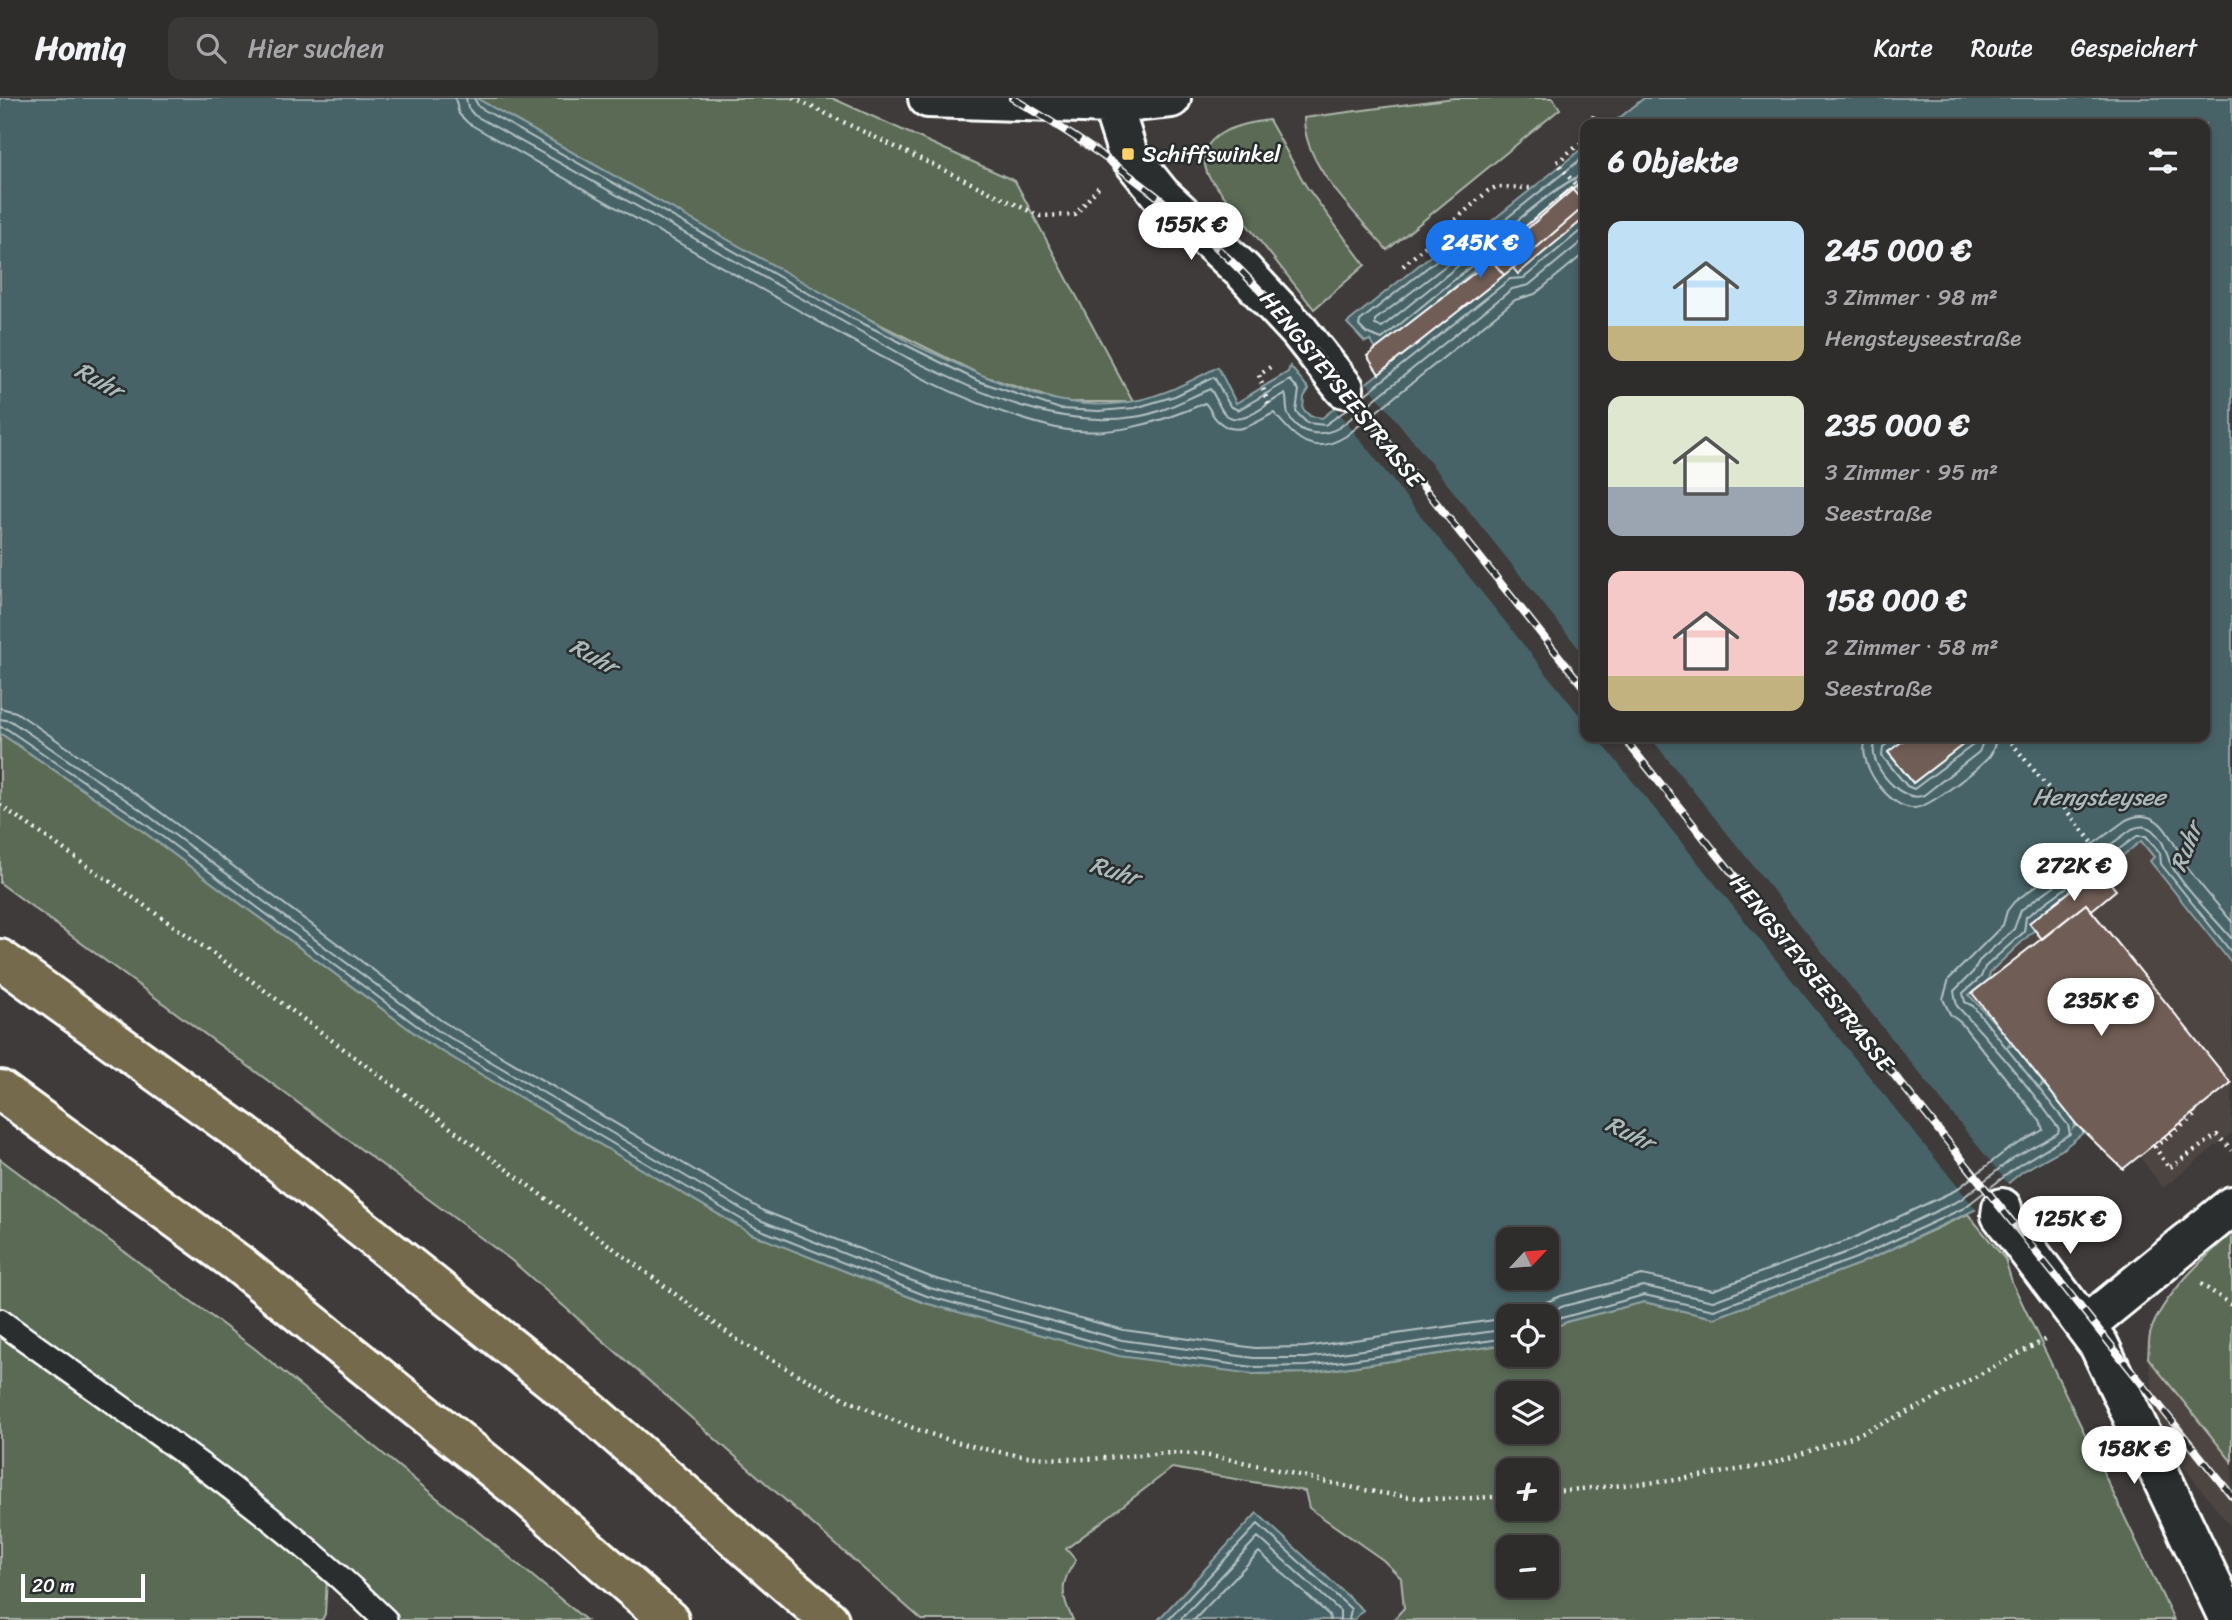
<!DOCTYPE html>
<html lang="de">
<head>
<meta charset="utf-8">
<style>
  body { margin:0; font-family:Sriracha,sans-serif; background:#3b3838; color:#f1f3f6; height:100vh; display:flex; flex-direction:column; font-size:26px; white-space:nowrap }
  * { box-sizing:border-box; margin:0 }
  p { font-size:23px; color:#a7a7a9 }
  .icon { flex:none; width:38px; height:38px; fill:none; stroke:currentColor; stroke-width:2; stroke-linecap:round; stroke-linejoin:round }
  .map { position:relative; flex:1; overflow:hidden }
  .drawer { position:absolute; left:1580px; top:21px; width:630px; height:623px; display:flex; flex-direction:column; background:#2f2c2c; border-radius:14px; box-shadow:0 4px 10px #0003,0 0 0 2px #4a4848 }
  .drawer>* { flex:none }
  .needle { width:46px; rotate:64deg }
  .controls { position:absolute; left:1496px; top:1129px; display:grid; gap:14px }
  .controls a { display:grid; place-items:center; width:63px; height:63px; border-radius:14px; background:#2f2c2c; box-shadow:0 4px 10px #0003,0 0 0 2px #4a4848; font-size:35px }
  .scale { position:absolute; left:21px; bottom:18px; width:124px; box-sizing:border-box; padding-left:7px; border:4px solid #fff; border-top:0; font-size:19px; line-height:24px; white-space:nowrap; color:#fff; -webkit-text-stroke:5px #2a2d2e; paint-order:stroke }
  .price { position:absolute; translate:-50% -60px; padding:0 16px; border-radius:24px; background:#fff; color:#222; font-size:23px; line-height:46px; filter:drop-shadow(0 2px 4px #0008) }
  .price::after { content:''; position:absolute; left:50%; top:42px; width:21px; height:16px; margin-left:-10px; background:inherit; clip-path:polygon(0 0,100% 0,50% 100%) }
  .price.current { background:#1a73e8; color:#fff }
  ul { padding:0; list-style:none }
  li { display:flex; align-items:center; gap:21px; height:175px; padding:0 28px }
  li span { display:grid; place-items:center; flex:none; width:196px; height:140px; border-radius:14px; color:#555 }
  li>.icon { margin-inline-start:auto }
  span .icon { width:84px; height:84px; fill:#fffc; stroke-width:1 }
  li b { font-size:30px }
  h2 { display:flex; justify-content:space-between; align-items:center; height:84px; padding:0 28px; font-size:30px }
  header { display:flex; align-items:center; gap:42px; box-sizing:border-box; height:98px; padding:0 35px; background:#2f2c2c; border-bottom:2px solid #4a4848 }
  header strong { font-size:33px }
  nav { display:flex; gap:38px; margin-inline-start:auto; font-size:24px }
  .search { width:490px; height:63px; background:#3b3838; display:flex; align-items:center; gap:18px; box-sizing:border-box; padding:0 24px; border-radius:14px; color:#a7a7a9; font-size:26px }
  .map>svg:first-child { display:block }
  .built { fill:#4d4543 }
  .green { fill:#5a6b54; stroke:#acb5aa; stroke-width:2; fill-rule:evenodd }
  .water { fill:#466468; stroke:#90a2a4; stroke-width:2; fill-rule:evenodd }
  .pier { fill:#3f3b3a }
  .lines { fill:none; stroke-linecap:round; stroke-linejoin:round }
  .shore { stroke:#b5c1c3; stroke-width:2 }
  .building { fill:#6f5d57; stroke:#fff; stroke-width:2 }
  .service-casing { stroke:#fff; stroke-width:28 }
  .minor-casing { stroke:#fff; stroke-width:44 }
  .motorway-casing { stroke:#fff; stroke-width:44 }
  .path { stroke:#fff; stroke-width:4.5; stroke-dasharray:2 5; stroke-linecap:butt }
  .service { stroke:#2a2d2e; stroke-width:23 }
  .minor { stroke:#2a2d2e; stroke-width:38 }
  .motorway { stroke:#746b4b; stroke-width:38 }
  .rail-casing { stroke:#fff; stroke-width:8 }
  .rail { stroke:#2a2d2e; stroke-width:5; stroke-dasharray:16; stroke-linecap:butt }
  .poi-dot { fill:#ffd166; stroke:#2a2d2e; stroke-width:2.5 }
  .labels { text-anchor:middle; stroke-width:5; stroke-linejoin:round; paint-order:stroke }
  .poi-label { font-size:23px; fill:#fff; stroke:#2a2d2e; text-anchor:start }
  .street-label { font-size:23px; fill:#fff; stroke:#2a2d2e }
  .water-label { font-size:24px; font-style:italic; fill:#acb9bb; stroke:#2a2d2e }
</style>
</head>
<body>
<header>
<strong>Homiq</strong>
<div class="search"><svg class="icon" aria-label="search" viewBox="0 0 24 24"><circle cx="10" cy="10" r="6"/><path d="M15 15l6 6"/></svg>Hier suchen</div>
<nav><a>Karte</a><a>Route</a><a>Gespeichert</a></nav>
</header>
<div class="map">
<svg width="2232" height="1522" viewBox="0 0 2232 1522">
  <rect width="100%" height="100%" fill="#3f3b3a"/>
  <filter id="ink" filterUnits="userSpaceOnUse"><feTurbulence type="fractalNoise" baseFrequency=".0143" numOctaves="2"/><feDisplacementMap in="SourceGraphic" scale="14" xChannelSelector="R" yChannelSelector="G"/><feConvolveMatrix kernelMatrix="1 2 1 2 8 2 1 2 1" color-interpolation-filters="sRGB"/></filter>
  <g filter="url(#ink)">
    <path class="built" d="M2141,743L2155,759L2150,763L2170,791L2232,866V1035L2163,1090L2140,1059L2123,1071L2078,1028L2073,1031L2071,1028L2075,1025L2045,987L2039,988L2043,985L2013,947L2006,949L2011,944L1969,897L1988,883L1990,874L2029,825Z
      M2148,1260L2232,1364V1430L2161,1341Z"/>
    <path class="green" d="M476,0H832L1015,83L1133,304H1062L981,277L855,214Z
      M1454,0H1553L1560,11L1387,152C1357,116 1304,69 1304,20Z
      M1269,22L1306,88L1365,167L1314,211L1209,79C1189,37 1238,26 1269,22Z
      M0,635L129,723L428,945L752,1136L925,1205L1253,1276L1308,1275L1508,1246V1256H1547V1232L1569,1223L1644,1204L1714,1220L1859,1166L1968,1116L2005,1161L2012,1184L2174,1522H1393L1404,1510L1401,1480L1383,1462L1309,1410L1305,1393L1172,1370L1066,1451L1076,1462C1059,1485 1061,1498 1073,1522H922L511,1162L0,785ZM1508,1295H1547V1334H1508ZM1508,1372H1547V1410H1508ZM1508,1449H1547V1488H1508Z
      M0,1061L254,1250L586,1522H397C277,1405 135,1310 0,1210Z
      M2232,1135V1364L2148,1260C2149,1252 2148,1241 2151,1233C2162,1198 2206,1158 2232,1135Z
      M0,1234L271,1434L327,1481L325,1516L322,1522H0Z"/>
    <path class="water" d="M0,0H476L915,247C982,277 1059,319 1134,303C1165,297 1191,283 1218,269L1236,305L1288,274L1290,268L1309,291L1304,299L1303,311L1310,318L1322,320L1513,170L1585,119L1586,639H1908L1888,655L1913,684L1973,639H2205V26H1612L1644,0H2232V866L2150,763L2154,759L2141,743L2115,764L2099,771L1990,874L1988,883L1969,897L2012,944L2007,949L2014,947L2043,985L2040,989L2045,987L2075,1025L2073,1030L2077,1027L2084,1034L2063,1051L2023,1073L1977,1111L1859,1166L1714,1220L1644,1204L1569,1223L1547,1232V1218H1508V1246L1308,1275L1253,1276L1119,1258L925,1205L752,1136L428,945L129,723L0,635ZM1508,1141H1547V1180H1508Z
      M1585,48V80L1374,256L1372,253L1375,250L1370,242L1365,244L1347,225L1465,130L1473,138Z
      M1257,1415L1363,1512L1354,1522H1158Z"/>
    <path class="pier" d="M1365,283L1585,558V624L1334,309Z
      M1597,639H1650L2010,1088L1978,1114Z"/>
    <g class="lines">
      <path class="shore" d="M455,0L459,16L468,25C568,83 668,139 768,195C859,246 953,306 1056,330C1107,341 1159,325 1205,305C1210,310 1212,318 1218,323C1237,341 1257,323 1274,315C1295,339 1311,360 1346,338L1515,202L1535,196L1586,154
        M466,0L468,10L474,17L908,260C979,294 1053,331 1134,319C1161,316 1185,301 1210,291C1216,298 1218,308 1224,315C1242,333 1269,302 1285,296C1288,303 1285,311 1289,318C1299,338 1323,339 1340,329L1512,191L1529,187L1586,140
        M474,0L479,9L852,220L978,283L1060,311L1099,313L1135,310L1175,298L1214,279L1230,308L1238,312L1290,282L1299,292L1296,314L1307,325L1325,327L1349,310
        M1586,57L1478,143L1462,142L1360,223L1359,228L1366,235L1382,241L1481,160C1489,143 1568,78 1586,76
        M1466,152L1470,155L1469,159L1382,229L1375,227V222Z
        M1363,298L1510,181L1524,180L1586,128
        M0,610L16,614L144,702L442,923L764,1113L933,1180L1124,1232L1255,1250L1305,1249L1508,1220
        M0,621L11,623L138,710L437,932L760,1122L930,1190L1122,1242L1254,1260H1306L1508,1231
        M0,629L7,631L133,717L432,939L756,1130L927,1198L1121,1251L1253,1269L1307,1268L1508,1240
        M1867,639C1854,663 1889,711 1914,710C1929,710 1978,671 1989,659C1994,653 1995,646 1996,639
        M1882,639L1874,649C1870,669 1903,707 1924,697L1979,654L1985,639
        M1896,639L1883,649L1882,658L1907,688L1914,691L1973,647L1976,639
        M1525,1218L1534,1209L1561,1198L1642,1177L1713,1192L1849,1142L1956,1092L2007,1052L2043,1032L2040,1023L1961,925L1950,916L1943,901L1949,881L2003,827L2007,813L2014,804L2126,722C2164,704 2174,752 2190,773C2203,791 2218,807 2232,824
        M1539,1218L1564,1208L1643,1188L1713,1203L1853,1152L1960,1102L2013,1060L2058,1035L2059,1031C2028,987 1993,946 1957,908L1954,893L1973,874L1979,863L2014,831L2021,812L2132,731C2139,728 2145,727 2152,732C2164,742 2165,752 2170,764C2178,784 2217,823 2232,841
        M1547,1224L1644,1197L1714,1212L1856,1160L1964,1110L2019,1067L2070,1036L2068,1027L1973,908L1965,904L1963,895L1981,879L1985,869L2024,834L2026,819L2137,738H2146L2160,755L2161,766L2232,855
        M1168,1522L1258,1426L1351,1511L1349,1522
        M1180,1522L1258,1439L1340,1513V1522
        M1194,1522L1259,1454L1329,1517L1330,1522"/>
    </g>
    <path class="building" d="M1586,80V107L1513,170L1379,276L1367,258L1491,162Z
      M1571,90L1586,107V119L1518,176L1513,170L1504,177L1489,159Z
      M1908,639H1973L1913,685L1888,654Z
      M2099,771L2116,792L2092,812L2086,806L2042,841L2029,825Z
      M2086,806L2231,985L2123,1071L2077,1027L1972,895Z"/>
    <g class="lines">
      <defs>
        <path id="service" d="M0,1223C131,1318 270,1408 385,1522"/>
        <path id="minor" d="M928,0L1112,6L1171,0
          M1112,6L1128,56L1161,97L1243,173L1299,233L1344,290
          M2002,1110L2001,1117L2099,1247L2229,1522
          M2086,1227L2232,1108"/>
        <path id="motorway" d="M0,861L255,1045L583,1307L829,1522
          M0,992L237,1165L528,1399L669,1522"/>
      </defs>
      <use href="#service" class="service-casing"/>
      <use href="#minor" class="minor-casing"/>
      <use href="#motorway" class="motorway-casing"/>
      <path class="path" d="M793,0L1040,118L1075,117L1101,86
        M1591,26L1594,17
        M1586,41L1557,64L1586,100
        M1403,168L1488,93L1496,89L1531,90
        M1268,306L1259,277L1273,267
        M1368,321L1586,592
        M1623,639L1978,1080
        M2007,639L2117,775L2108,782
        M0,707L237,872L736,1241C839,1302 949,1360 1072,1361C1119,1362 1163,1350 1210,1358C1274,1368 1337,1390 1402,1398C1437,1403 1474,1400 1508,1398
        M2195,1013L2197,1016L2155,1049L2169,1070L2217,1037L2232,1052
        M2201,1186L2232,1207
        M1547,1394L1669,1383L1768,1367L1854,1338L1921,1308L2046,1241"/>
      <use href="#service" class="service"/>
      <use href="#minor" class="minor"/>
      <use href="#motorway" class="motorway"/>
      <defs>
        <path id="rail" d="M1012,0C1089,45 1163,98 1228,160C1289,219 1341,286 1394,352C1458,432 1522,512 1586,592
          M1623,639L2232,1398"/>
      </defs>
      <use href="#rail" class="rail-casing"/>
      <use href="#rail" class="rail"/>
    </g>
  </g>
  <rect class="poi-dot" x="1121" y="49" width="14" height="14" rx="3.5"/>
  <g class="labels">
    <g class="poi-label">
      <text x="1142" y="64">Schiffswinkel</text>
    </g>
    <g class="street-label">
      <text transform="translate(1342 291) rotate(51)" y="8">HENGSTEYSEESTRASSE</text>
      <text transform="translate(1812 875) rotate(51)" y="8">HENGSTEYSEESTRASSE</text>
    </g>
    <g class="water-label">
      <text transform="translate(99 282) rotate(29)" y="8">Ruhr</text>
      <text transform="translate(594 558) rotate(29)" y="8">Ruhr</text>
      <text x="2099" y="707">Hengsteysee</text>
      <text transform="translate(2186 749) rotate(-69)" y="8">Ruhr</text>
      <text transform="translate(1115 773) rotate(17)" y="8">Ruhr</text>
      <text transform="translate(1630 1035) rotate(26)" y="8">Ruhr</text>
    </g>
  </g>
</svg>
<div class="controls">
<a><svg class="needle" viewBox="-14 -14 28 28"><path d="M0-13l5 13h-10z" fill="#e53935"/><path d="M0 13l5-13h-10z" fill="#a7a7a9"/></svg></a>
<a><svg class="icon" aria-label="locate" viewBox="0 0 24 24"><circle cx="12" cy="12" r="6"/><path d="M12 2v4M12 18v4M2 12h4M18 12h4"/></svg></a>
<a><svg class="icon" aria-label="layers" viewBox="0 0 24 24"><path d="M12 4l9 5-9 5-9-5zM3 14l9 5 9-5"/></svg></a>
<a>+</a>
<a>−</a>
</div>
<div class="scale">20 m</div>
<b class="price" style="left:1191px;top:164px">155K €</b>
<b class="price current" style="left:1480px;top:182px">245K €</b>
<b class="price" style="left:2074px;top:805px">272K €</b>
<b class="price" style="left:2101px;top:940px">235K €</b>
<b class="price" style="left:2070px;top:1158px">125K €</b>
<b class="price" style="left:2134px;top:1388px">158K €</b>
<section class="drawer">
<h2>6 Objekte<svg class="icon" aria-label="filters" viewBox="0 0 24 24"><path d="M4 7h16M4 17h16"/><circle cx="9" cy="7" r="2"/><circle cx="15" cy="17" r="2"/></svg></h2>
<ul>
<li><span style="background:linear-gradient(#bfe0f5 75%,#c2b280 0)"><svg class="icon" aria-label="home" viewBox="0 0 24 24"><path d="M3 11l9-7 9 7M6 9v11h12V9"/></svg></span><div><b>245 000 €</b><p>3 Zimmer · 98 m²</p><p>Hengsteyseestraße</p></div></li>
<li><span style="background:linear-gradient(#dfe7d0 65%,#9aa5b1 0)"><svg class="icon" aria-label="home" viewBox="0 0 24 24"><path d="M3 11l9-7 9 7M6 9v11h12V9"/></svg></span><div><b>235 000 €</b><p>3 Zimmer · 95 m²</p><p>Seestraße</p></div></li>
<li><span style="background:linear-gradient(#f6c9c9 75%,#c2b280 0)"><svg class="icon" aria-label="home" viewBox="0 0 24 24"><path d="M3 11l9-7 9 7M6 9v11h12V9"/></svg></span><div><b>158 000 €</b><p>2 Zimmer · 58 m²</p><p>Seestraße</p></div></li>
</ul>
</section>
</div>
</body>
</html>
